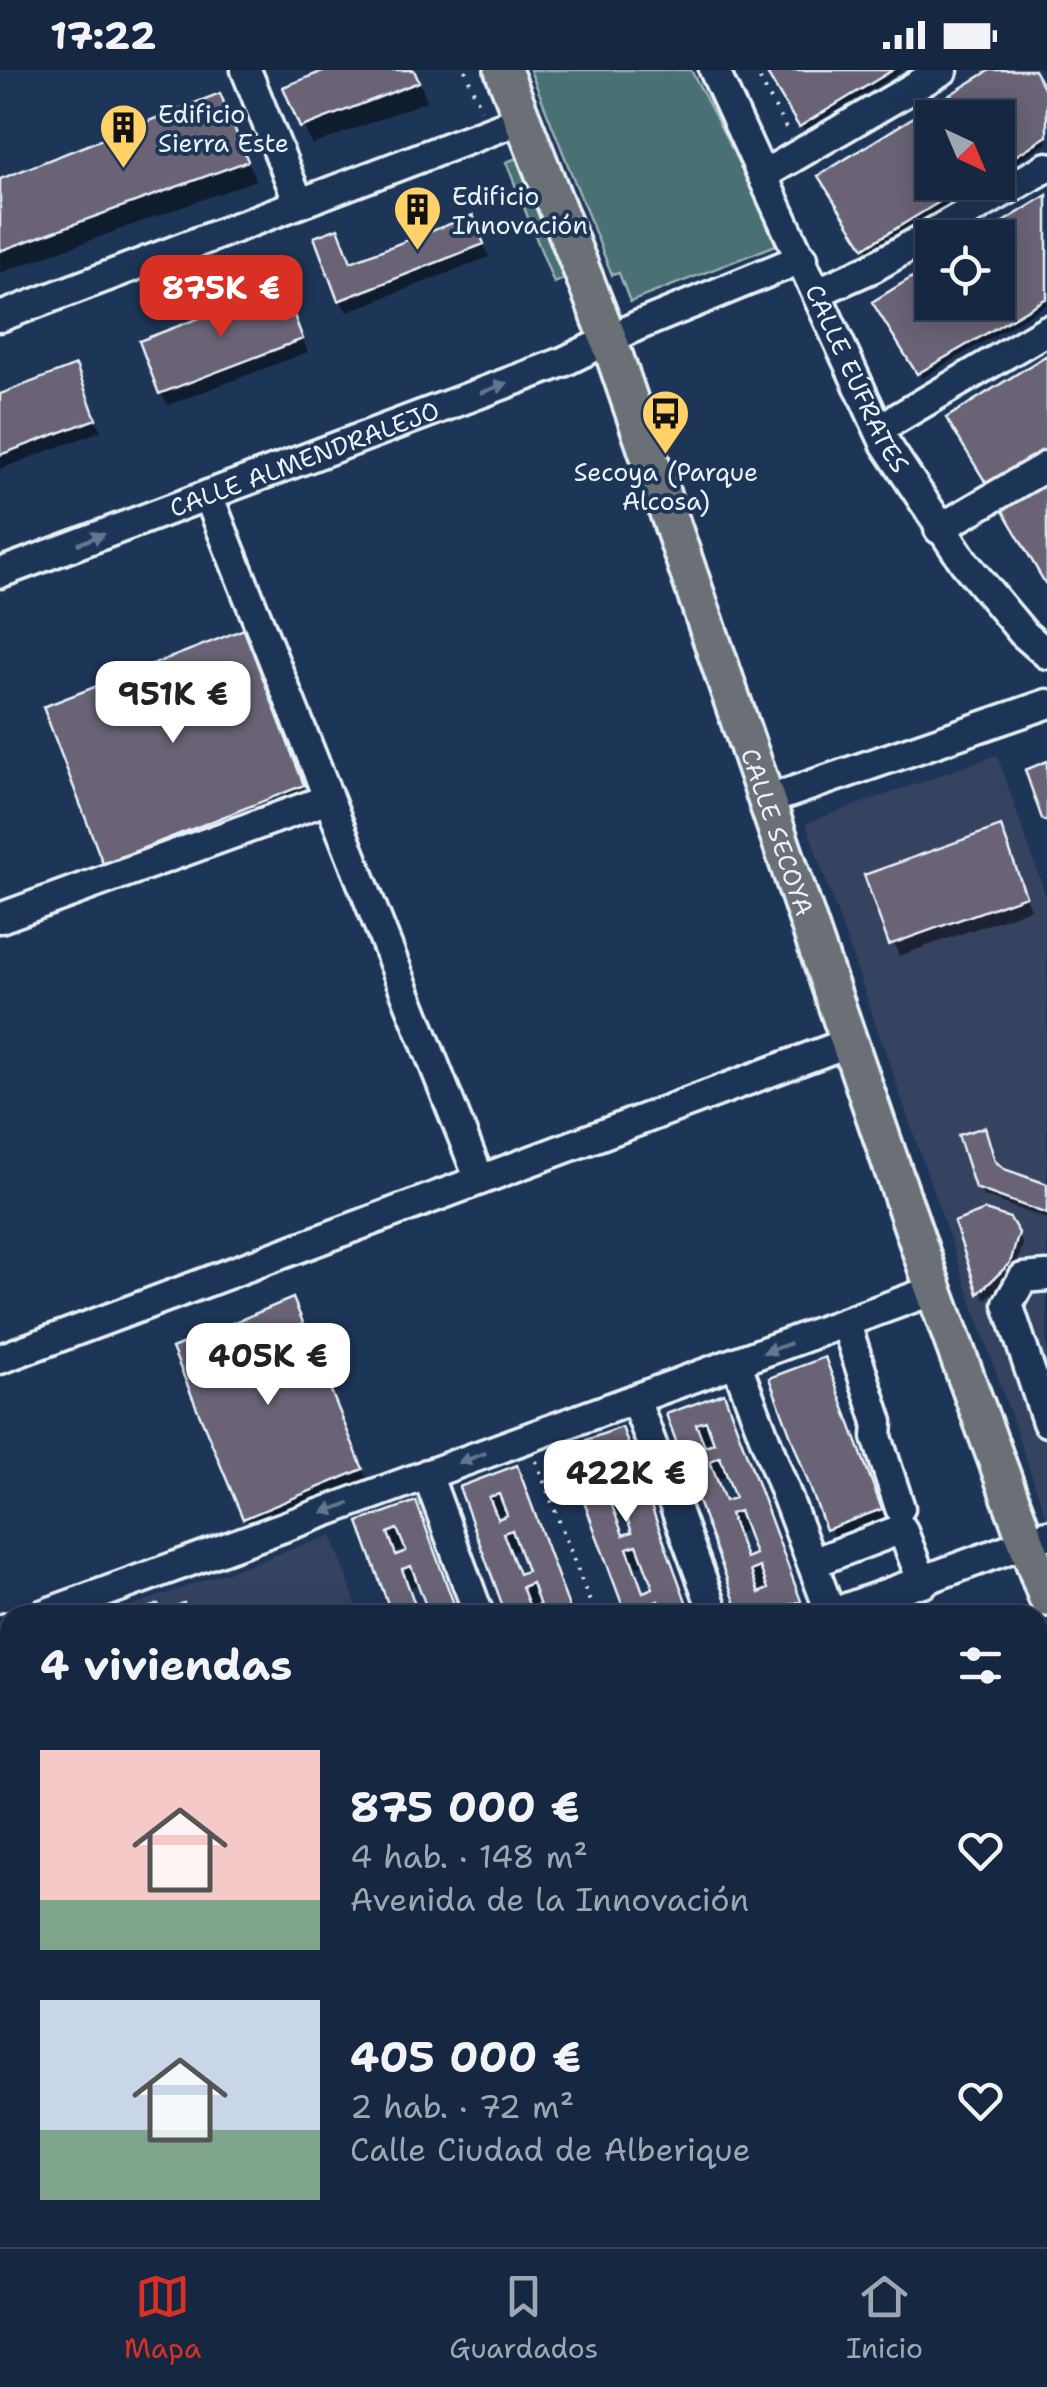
<!DOCTYPE html>
<html lang="es">
<head>
<meta charset="utf-8">
<style>
  body { margin:0; font-family:"Shantell Sans",sans-serif; background:#1f3048; color:#f1f3f6; height:100vh; display:flex; flex-direction:column; font-size:38px; white-space:nowrap }
  * { box-sizing:border-box; margin:0 }
  p { font-size:32px; color:#9ea6b1 }
  .icon { flex:none; width:55px; height:55px; fill:none; stroke:currentColor; stroke-width:2; stroke-linecap:round; stroke-linejoin:round }
  .map { position:relative; flex:1; overflow:hidden }
  .drawer { position:absolute; left:0px; top:1535px; width:1048px; height:642px; display:flex; flex-direction:column; background:#162841; border-radius:30px 30px 0 0; box-shadow:0 5px 25px #0003,0 0 0 2px #35445a }
  .drawer>* { flex:none }
  .needle { width:65px; rotate:136deg }
  .fabs { position:absolute; left:915px; top:30px; display:grid; gap:20px }
  .fabs a { display:grid; place-items:center; width:100px; height:100px; border-radius:0px; background:#162841; box-shadow:0 5px 25px #0003,0 0 0 2px #35445a; font-size:50px }
  .price { position:absolute; translate:-50% -85px; padding:0 22px; border-radius:20px; background:#fff; color:#222; font-size:32px; line-height:65px; filter:drop-shadow(0 2px 5px #0008) }
  .price::after { content:''; position:absolute; left:50%; top:60px; width:30px; height:22px; margin-left:-15px; background:inherit; clip-path:polygon(0 0,100% 0,50% 100%) }
  .price.selected { background:#d93025; color:#fff }
  ul { padding:0; list-style:none }
  li { display:flex; align-items:center; gap:30px; height:250px; padding:0 40px }
  li span { display:grid; place-items:center; flex:none; width:280px; height:200px; border-radius:0px; color:#555 }
  li>.icon { margin-inline-start:auto }
  span .icon { width:120px; height:120px; fill:#fffc; stroke-width:1 }
  li b { font-size:42px }
  h2 { display:flex; justify-content:space-between; align-items:center; height:120px; padding:0 40px; font-size:42px }
  .status { display:flex; justify-content:space-between; align-items:center; height:70px; padding:0 50px; background:#162841; direction:ltr }
  .status svg { height:28px; fill:currentColor }
  .menu { display:flex; justify-content:space-around; align-items:center; height:140px; border-top:2px solid #35445a; background:#162841; font-size:28px; color:#9ea6b1 }
  .menu a { display:grid; justify-items:center; gap:5px }
  .menu .selected { color:#d93025 }
  .map>svg:first-child { display:block }
  .built { fill:#344360 }
  .green { fill:#4a7072; stroke:#99b0b5; stroke-width:2.5 }
  .shadow { fill:#0007; fill-rule:evenodd }
  .building { fill:#696475; stroke:#e8f1f8; stroke-width:2.5; fill-rule:evenodd }
  .lines { fill:none; stroke-linecap:round; stroke-linejoin:round }
  .minor-casing { stroke:#e8f1f8; stroke-width:35 }
  .major-casing { stroke:#e8f1f8; stroke-width:42 }
  .path { stroke:#e8f1f8; stroke-width:4; stroke-dasharray:2.5 8; stroke-linecap:butt }
  .minor { stroke:#1d3557; stroke-width:28 }
  .major { stroke:#6a7074; stroke-width:35 }
  .oneway { fill:#64778f }
  .labels { text-anchor:middle; stroke-width:8; stroke-linejoin:round; paint-order:stroke }
  .poi-label { font-size:25px; fill:#e8f1f8; stroke:#1d3557; text-anchor:start }
  .street-label { font-size:25px; fill:#e8f1f8; stroke:#1d3557 }
</style>
</head>
<body>
<div class="status"><b>17:22</b><svg viewBox="0 0 49 12"><path d="M0 12V9h3v3zM5 12V6h3v6zM10 12V3h3v9zM15 12V0h3v12zM26 1h20v11H26zM47 4h2v5h-2z"/></svg></div>
<div class="map">
<svg width="1047" height="2177" viewBox="0 0 1047 2177">
  <rect width="100%" height="100%" fill="#1d3557"/>
  <filter id="ink" filterUnits="userSpaceOnUse"><feTurbulence type="fractalNoise" baseFrequency=".01" numOctaves="2"/><feDisplacementMap in="SourceGraphic" scale="20" xChannelSelector="R" yChannelSelector="G"/><feConvolveMatrix kernelMatrix="1 2 1 2 8 2 1 2 1" color-interpolation-filters="sRGB"/></filter>
  <g filter="url(#ink)">
    <path class="built" d="M997,685L1047,829V1450L806,753Z
      M332,1465L360,1545H106Z
      M1038,1743L1047,1773V1858L1038,1885Z"/>
    <path class="green" d="M530,0H691L744,102L776,175L630,232L619,203L612,205Z
      M517,88L566,208L554,213L506,92Z
      M1038,2077L1047,2087V2177H905L917,2168H1038Z"/>
    <path class="shadow" d="M333,0H415L427,31L312,75L287,18Z
      M768,0H904L804,60Z
      M995,0H1031L1047,28V73L998,103V48H932V112H983L869,182L821,106Z
      M219,26L256,110L0,203V112Z
      M1047,128V234L922,308L875,233L932,198V232H998V168Z
      M472,148L489,187L347,242L340,230L337,161L352,194Z
      M282,219L308,282L168,335L161,323Z
      M75,298L101,361L0,399V326Z
      M249,574L309,728L112,805L105,792Z
      M1000,759L1031,839L899,886L868,806Z
      M984,1060L997,1097L1047,1116V1149L983,1126L978,1117Z
      M1008,1150L1023,1174L1014,1202L985,1230L957,1153Z
      M299,1243L368,1412L252,1460L245,1448Z
      M831,1303L886,1452L835,1471L773,1310Z
      M723,1326L733,1344L807,1545H743L670,1346ZM715,1369L717,1374L707,1378L705,1373ZM729,1406L738,1430L727,1433L718,1409ZM748,1459L758,1486L748,1490L738,1463ZM770,1515L772,1521L761,1525L759,1520Z
      M621,1360L631,1378L693,1545H628L567,1380ZM613,1403L615,1408L604,1412L603,1407ZM626,1439L635,1463L625,1467L617,1443ZM646,1493L656,1520L645,1523L636,1497Z
      M516,1399L526,1417L574,1545H546L541,1532L531,1536L534,1545H509L462,1418ZM508,1442L510,1447L500,1451L498,1446ZM522,1478L531,1502L521,1506L512,1482Z
      M414,1434L425,1452L459,1545H395L361,1454ZM407,1477L409,1482L398,1487L397,1481ZM420,1514L429,1538L419,1542L410,1517Z
      M182,1536L186,1544L201,1538L205,1545L137,1544L157,1537L162,1544Z
      M10,1585V1665L5,1667L10,1681V1752L0,1724V1587Z
      M0,2056L10,2084V2168H40L44,2177H0V2152L7,2149L4,2142L0,2143Z
      M96,2168H293L267,2177H70Z
      M443,2168H508L511,2176L447,2177Z"/>
    <path class="building" d="M326,0H414L419,12L300,58L283,17Z
      M765,0H893L799,57Z
      M990,0H1034L1047,23V66L998,97V48H932V112H972L864,178L818,106Z
      M220,23L248,91L0,181V109Z
      M1047,125V228L917,304L872,232L932,195V232H998V168H977Z
      M473,145L484,174L338,231L314,167L338,158L351,192Z
      M283,216L303,269L159,324L139,271Z
      M1047,285V388L991,421L946,348Z
      M76,295L96,349L0,385V324Z
      M1047,409V512L1045,513L1000,436Z
      M244,559L304,715L103,794L43,637Z
      M1047,691V752L1042,749L1025,700Z
      M1001,756L1026,826L889,875L864,805Z
      M985,1057L995,1091L1004,1099L1047,1114V1144L975,1118L958,1065Z
      M985,1140L1010,1148L1019,1163L1010,1193L978,1224L954,1152Z
      M293,1228L363,1399L243,1449L172,1278Z
      M825,1287L882,1439L826,1460L769,1308Z
      M724,1323L801,1531L763,1545H740L666,1344ZM706,1351L714,1373L705,1376L696,1354ZM720,1387L735,1428L725,1431L710,1391ZM739,1441L755,1484L746,1488L730,1444ZM760,1497L768,1519L759,1523L751,1501Z
      M622,1357L691,1545H663L658,1531L648,1535L652,1545H626L564,1378ZM603,1385L612,1407L602,1410L594,1388ZM617,1421L632,1462L623,1465L608,1425ZM637,1475L653,1518L643,1522L627,1478Z
      M517,1395L572,1545H543L532,1513L522,1517L533,1545H506L459,1417ZM499,1424L507,1445L498,1449L489,1427ZM512,1460L527,1501L519,1504L503,1463Z
      M416,1431L458,1545H392L358,1452ZM397,1459L406,1481L396,1485L388,1463ZM411,1496L426,1536L417,1540L402,1499Z
      M184,1533L186,1541L202,1535L206,1545L134,1543L158,1534L161,1542Z
      M10,1580V1657L5,1645L0,1647V1584Z
      M0,1658L10,1685V1759L0,1732Z
      M10,1872V1951L0,1923V1876Z
      M0,2061L10,2089V2168H17L0,2174V2149L4,2148L0,2138Z
      M89,2168H254L228,2177H63Z
      M441,2168H474L448,2177H444Z
      M652,2168H724L728,2177H656Z"/>
    <g class="lines">
      <defs>
        <g id="minor">
          <path d="M246,0L299,133"/>
          <path id="s1" d="M714,0L885,373L964,492L1023,563L1047,584"/>
          <path d="M763,105L943,0"/>
          <path d="M818,222L872,198L1047,97"/>
          <path d="M0,247L522,49"/>
          <path d="M879,359L1047,260"/>
          <path d="M208,425L480,1110"/>
          <path d="M939,459L1047,396"/>
          <path id="s2" d="M0,503L563,292L637,256L803,188"/>
          <path d="M768,730L1047,634"/>
          <path d="M0,848L328,729"/>
          <path d="M1047,1206L1023,1208L1008,1234L1047,1352"/>
          <path d="M846,1254L878,1352L877,1367L900,1438"/>
          <path d="M0,1289L850,972"/>
          <path d="M736,1292L831,1544"/>
          <path d="M635,1329L715,1545"/>
          <path d="M427,1404L479,1545"/>
          <path d="M812,1493L902,1459L923,1513"/>
          <path d="M42,1545L934,1220"/>
          <path d="M828,1545L1047,1465"/>
          <path d="M0,1560L10,1557"/>
          <path d="M0,1799L10,1827"/>
          <path d="M0,1850L10,1846"/>
          <path d="M0,1987L10,2014"/>
          <path d="M1038,2027L1047,2019"/>
          <path d="M401,2168L404,2177"/>
          <path d="M645,2168L648,2177"/>
          <path d="M25,2177L51,2168"/>
          <path d="M299,2177L326,2168"/>
          <path d="M577,2177L603,2168"/>
          <path d="M857,2177L868,2168"/>
        </g>
        <g id="major">
          <path id="s3" d="M503,0L609,270L934,1220L1047,1528"/>
        </g>
      </defs>
      <use href="#minor" class="minor-casing"/>
      <use href="#major" class="major-casing"/>
      <path class="path" d="M465,0L481,39
        M755,0L788,62
        M536,1391L595,1545"/>
      <use href="#minor" class="minor"/>
      <use href="#major" class="major"/>
    </g>
    <defs><path id="oneway-solid" d="M-6-.8H1V-3.2L6.5 0L1 3.2V.8H-6Z" transform="scale(2.5)"/></defs>
    <g class="oneway">
      <use href="#oneway-solid" transform="translate(494 318) rotate(-21)"/>
      <use href="#oneway-solid" transform="translate(91 469) rotate(-21)"/>
      <use href="#oneway-solid" transform="translate(777 1278) rotate(161)"/>
      <use href="#oneway-solid" transform="translate(472 1388) rotate(160)"/>
      <use href="#oneway-solid" transform="translate(336 1438) rotate(160)"/>
    </g>
  </g>
  <defs>
    <symbol id="building-pin" viewBox="-11 -11 22 30"><path d="M0 17L-7.5 6A9.5 9.5 0 1 1 7.5 6Z" fill="#ffd166" stroke="#1d3557"/><path d="M-4-6H4V6H1V3H-1V6H-4ZM-2.5-4.3h1.7v1.8h-1.7ZM.8-4.3h1.7v1.8H.8ZM-2.5-1h1.7V.8h-1.7ZM.8-1h1.7V.8H.8Z" fill="#111"/></symbol>
    <symbol id="bus-pin" viewBox="-11 -11 22 30"><path d="M0 17L-7.5 6A9.5 9.5 0 1 1 7.5 6Z" fill="#ffd166" stroke="#1d3557"/><path d="M-5-6H5V4H4V6H2V4H-2V6H-4V4H-5ZM-3.5-4V0h7V-4ZM-3.5 1.2v1.5H-2V1.2ZM2 1.2v1.5H3.5V1.2Z" fill="#111"/></symbol>
  </defs>
  <g fill-rule="evenodd">
    <use href="#building-pin" x="96" y="30" width="55" height="75"/>
    <use href="#building-pin" x="390" y="112" width="55" height="75"/>
    <use href="#bus-pin" x="638" y="316" width="55" height="75"/>
  </g>
  <g class="labels">
    <g class="poi-label">
      <text x="158" y="53">Edificio<tspan x="158" dy="29">Sierra Este</tspan></text>
      <text x="452" y="135">Edificio<tspan x="452" dy="29">Innovación</tspan></text>
      <text x="666" y="411" text-anchor="middle">Secoya (Parque<tspan x="666" dy="29">Alcosa)</tspan></text>
    </g>
    <g class="street-label">
      <text dy="9" stroke="none"><textPath href="#s1" startOffset="340">CALLE EÚFRATES</textPath></text>
      <text dy="9" stroke="none"><textPath href="#s2" startOffset="325">CALLE ALMENDRALEJO</textPath></text>
      <text dy="9" stroke="none"><textPath href="#s3" startOffset="810">CALLE SECOYA</textPath></text>
    </g>
  </g>
</svg>
<div class="fabs">
<a><svg class="needle" viewBox="-14 -14 28 28"><path d="M0-13l5 13h-10z" fill="#e53935"/><path d="M0 13l5-13h-10z" fill="#9ea6b1"/></svg></a>
<a><svg class="icon" aria-label="locate" viewBox="0 0 24 24"><circle cx="12" cy="12" r="6"/><path d="M12 2v4M12 18v4M2 12h4M18 12h4"/></svg></a>
</div>
<b class="price selected" style="left:221px;top:270px">875K €</b>
<b class="price" style="left:173px;top:676px">951K €</b>
<b class="price" style="left:268px;top:1338px">405K €</b>
<b class="price" style="left:626px;top:1455px">422K €</b>
<section class="drawer">
<h2>4 viviendas<svg class="icon" aria-label="filters" viewBox="0 0 24 24"><path d="M4 7h16M4 17h16"/><circle cx="9" cy="7" r="2"/><circle cx="15" cy="17" r="2"/></svg></h2>
<ul>
<li><span style="background:linear-gradient(#f6c9c9 75%,#7fa58c 0)"><svg class="icon" aria-label="home" viewBox="0 0 24 24"><path d="M3 11l9-7 9 7M6 9v11h12V9"/></svg></span><div><b>875 000 €</b><p>4 hab. · 148 m²</p><p>Avenida de la Innovación</p></div><svg class="icon" aria-label="heart" viewBox="0 0 24 24"><path d="M12 20l-8-8c-3-5 5-10 8-4 3-6 11-1 8 4z"/></svg></li>
<li><span style="background:linear-gradient(#c9d6e8 65%,#7fa58c 0)"><svg class="icon" aria-label="home" viewBox="0 0 24 24"><path d="M3 11l9-7 9 7M6 9v11h12V9"/></svg></span><div><b>405 000 €</b><p>2 hab. · 72 m²</p><p>Calle Ciudad de Alberique</p></div><svg class="icon" aria-label="heart" viewBox="0 0 24 24"><path d="M12 20l-8-8c-3-5 5-10 8-4 3-6 11-1 8 4z"/></svg></li>
</ul>
</section>
</div>
<nav class="menu">
<a class="selected"><svg class="icon" aria-label="map" viewBox="0 0 24 24"><path d="M3 6l6-2 6 2 6-2v14l-6 2-6-2-6 2zM9 4v14M15 6v14"/></svg>Mapa</a>
<a><svg class="icon" aria-label="saved" viewBox="0 0 24 24"><path d="M7 4h10v16l-5-4-5 4z"/></svg>Guardados</a>
<a><svg class="icon" aria-label="home" viewBox="0 0 24 24"><path d="M3 11l9-7 9 7M6 9v11h12V9"/></svg>Inicio</a>
</nav>
</body>
</html>
